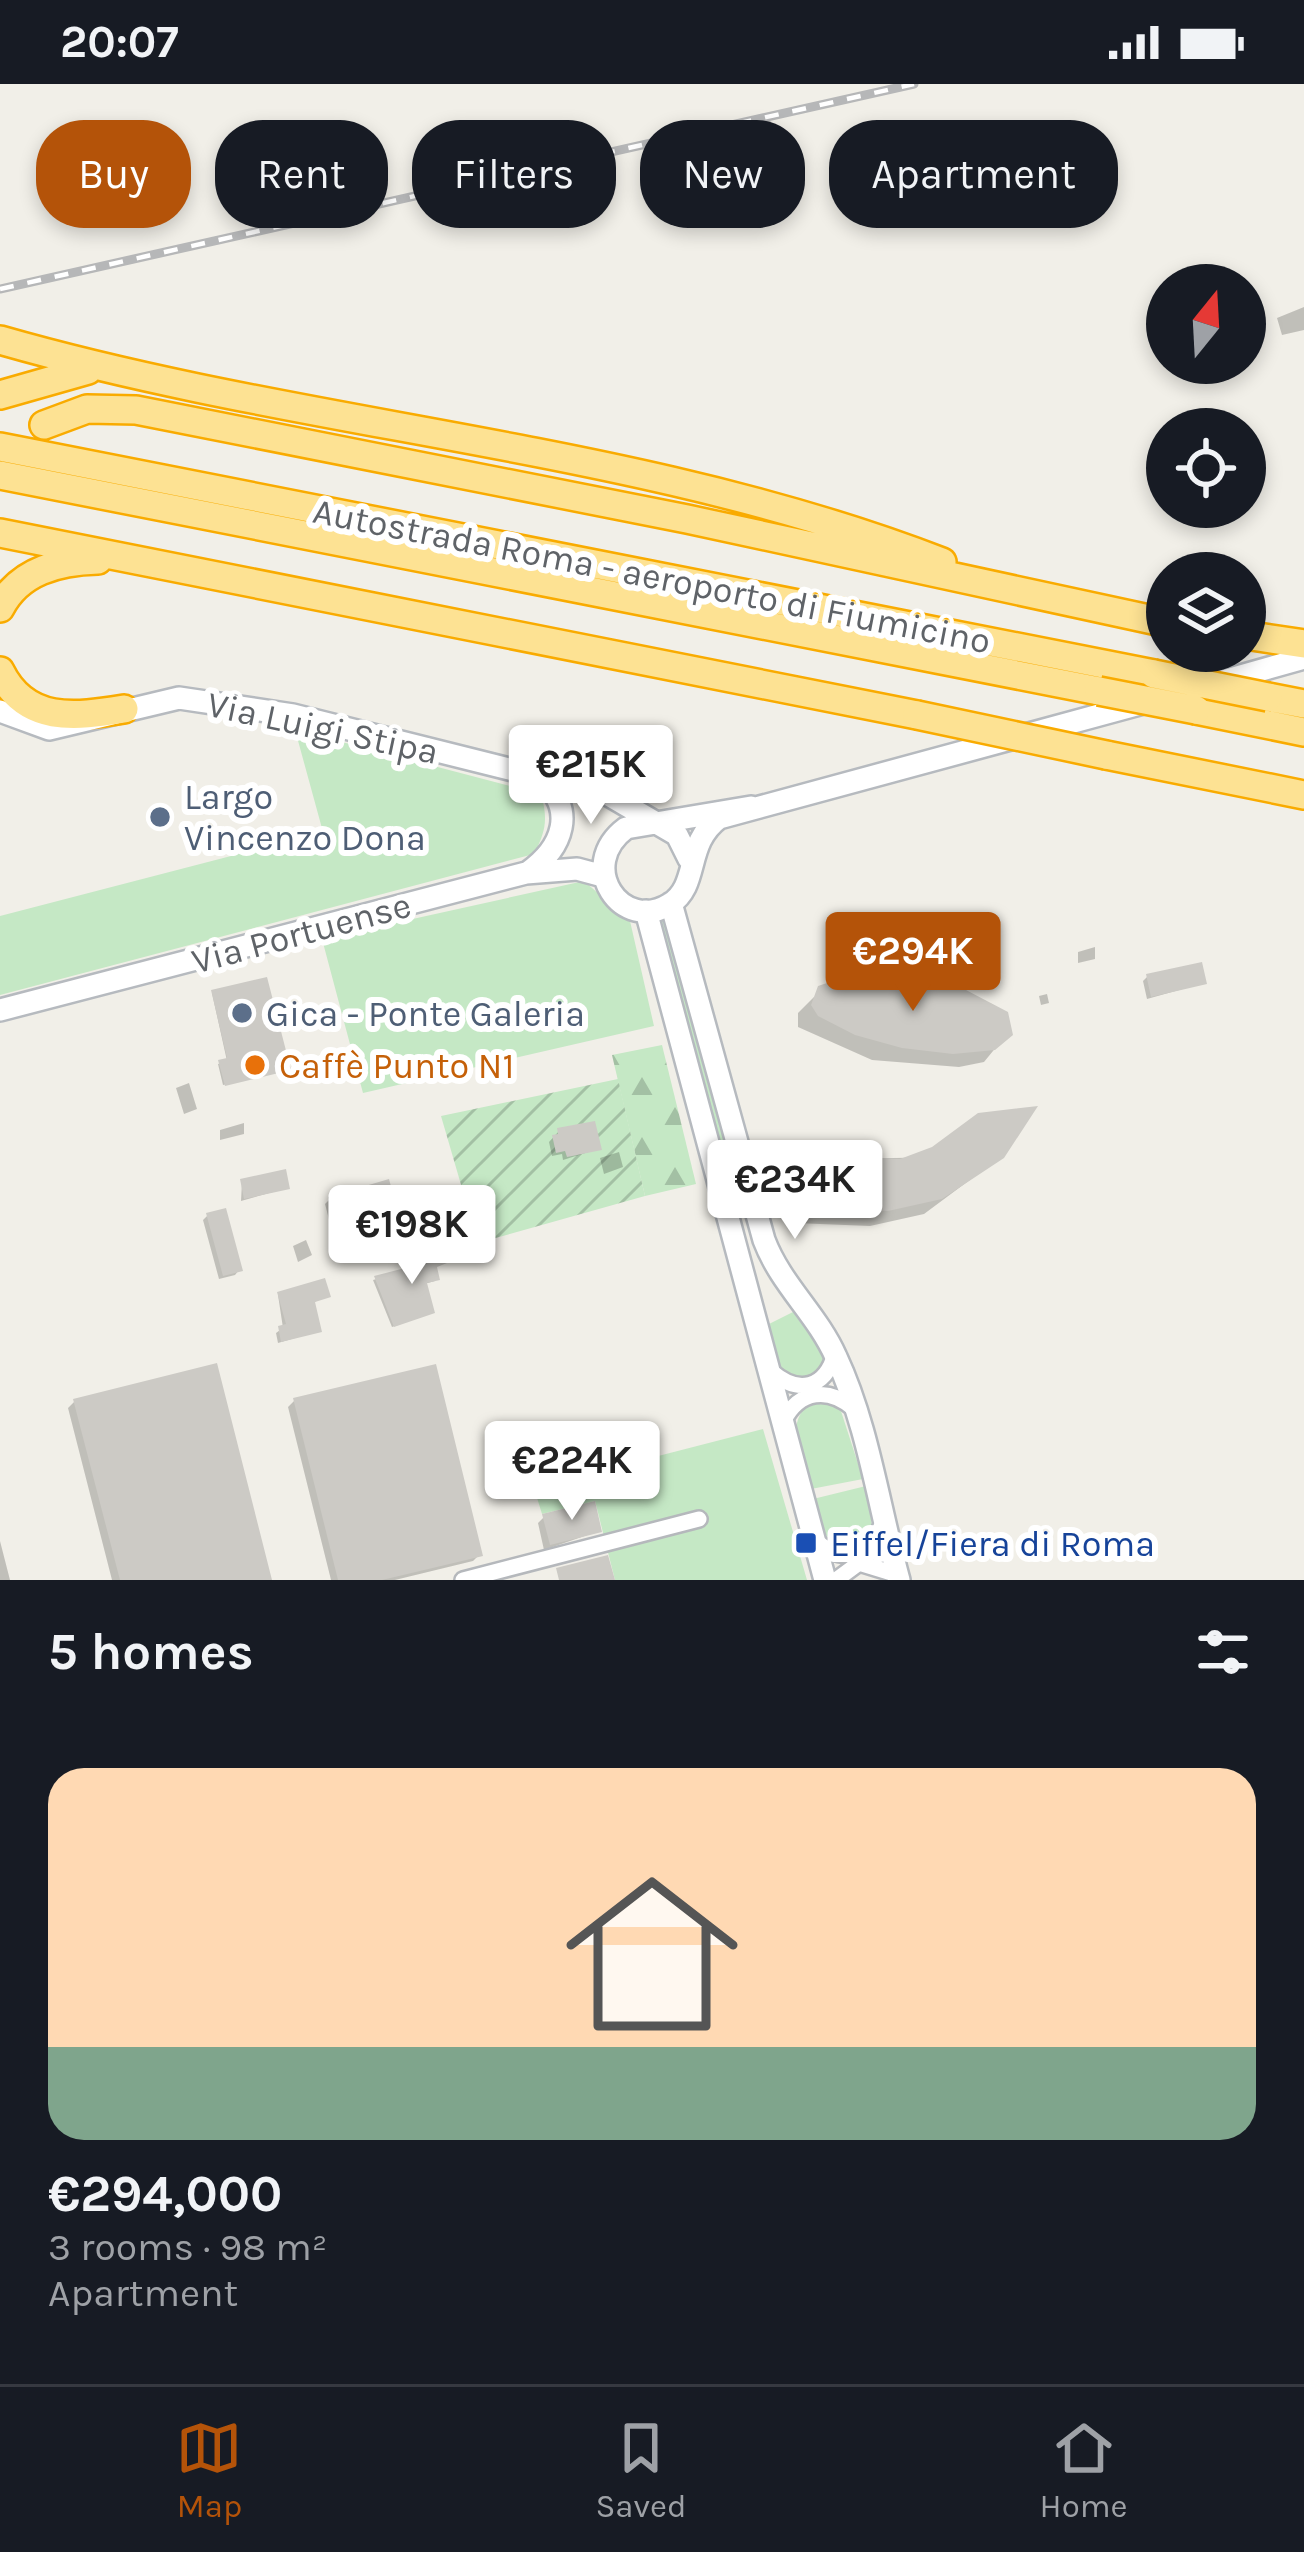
<!DOCTYPE html>
<html lang="en">
<head>
<meta charset="utf-8">
<style>
  body { margin:0; font-family:Karla,sans-serif; background:#242831; color:#f1f3f6; height:100vh; display:flex; flex-direction:column; font-size:45px; white-space:nowrap }
  * { box-sizing:border-box; margin:0 }
  p { font-size:39px; color:#9ea1a6 }
  .icon { flex:none; width:66px; height:66px; fill:none; stroke:currentColor; stroke-width:2; stroke-linecap:round; stroke-linejoin:round }
  .map { position:relative; height:1496px; overflow:hidden }
  .panel { display:flex; flex-direction:column; background:#171b24; flex:1 }
  .panel>* { flex:none }
  .hud { position:absolute; left:36px; top:36px; width:1233px; height:108px; display:flex; gap:24px }
  .needle { width:78px; rotate:18deg }
  .buttons { position:absolute; left:1146px; top:180px; display:grid; gap:24px }
  .buttons a { display:grid; place-items:center; width:120px; height:120px; border-radius:50%; background:#171b24; box-shadow:0 6px 18px #0003; font-size:60px }
  .price { position:absolute; translate:-50% -102px; padding:0 27px; border-radius:12px; background:#fff; color:#222; font-size:39px; line-height:78px; filter:drop-shadow(0 3px 6px #0008) }
  .price::after { content:''; position:absolute; left:50%; top:72px; width:36px; height:27px; margin-left:-18px; background:inherit; clip-path:polygon(0 0,100% 0,50% 100%) }
  .price.current { background:#b45309; color:#fff }
  ul { padding:0; list-style:none }
  li { display:grid; align-content:center; gap:24px; height:636px; padding:0 48px }
  li span { display:grid; place-items:center; height:372px; border-radius:36px; color:#555 }
  li>.icon { margin-inline-start:auto }
  span .icon { width:216px; height:216px; fill:#fffc; stroke-width:1 }
  li b { font-size:51px }
  h2 { display:flex; justify-content:space-between; align-items:center; height:144px; padding:0 48px; font-size:51px }
  .tag { padding:0 42px; border-radius:48px; background:#171b24; box-shadow:0 6px 18px #0003; font-size:42px; line-height:108px }
  .tag.current { background:#b45309; color:#fff }
  .status { display:flex; justify-content:space-between; align-items:center; height:84px; padding:0 60px; background:#171b24; direction:ltr }
  .status svg { height:33px; fill:currentColor }
  .tab-bar { display:flex; justify-content:space-around; align-items:center; height:168px; border-top:3px solid #363941; background:#171b24; font-size:33px; color:#9ea1a6 }
  .tab-bar a { display:grid; justify-items:center; gap:6px }
  .tab-bar .current { color:#b45309 }
  .map>svg:first-child { display:block }
  .grass { fill:#c5e8c5 }
  .forest { fill:url(#forest-firs) }
  .garden { fill:url(#garden-furrows) }
  .shadow { fill:#0003 }
  .building { fill:#cccac5 }
  .lines { fill:none; stroke-linecap:round; stroke-linejoin:round }
  .street-casing { stroke:#b5b8bc; stroke-width:20 }
  .secondary-casing { stroke:#b6babf; stroke-width:26 }
  .highway-casing { stroke:#f9ab00; stroke-width:32 }
  .street { stroke:#fff; stroke-width:15 }
  .secondary { stroke:#fff; stroke-width:21 }
  .highway { stroke:#fde293; stroke-width:27 }
  .rail-casing { stroke:#b6b7b8; stroke-width:9 }
  .rail { stroke:#fff; stroke-width:4.5; stroke-dasharray:14; stroke-linecap:butt }
  .highway-bridge-casing { stroke:#f9ab00; stroke-width:32; stroke-linecap:butt }
  .highway-bridge { stroke:#fde293; stroke-width:27 }
  .service-dot { fill:#5c6f8a; stroke:#fff; stroke-width:4.5 }
  .food-dot { fill:#e8710a; stroke:#fff; stroke-width:4.5 }
  .transit-dot { fill:#1a4fb4; stroke:#fff; stroke-width:4.5 }
  .labels { text-anchor:middle; stroke-width:12; stroke-linejoin:round; paint-order:stroke }
  .street-label { font-size:36px; fill:#5f6368; stroke:#fff }
  .service-label { font-size:36px; fill:#4e5e75; stroke:#fff; text-anchor:start }
  .food-label { font-size:36px; fill:#c56008; stroke:#fff; text-anchor:start }
  .transit-label { font-size:36px; fill:#164399; stroke:#fff; text-anchor:start }
</style>
</head>
<body>
<div class="status"><b>20:07</b><svg viewBox="0 0 49 12"><path d="M0 12V9h3v3zM5 12V6h3v6zM10 12V3h3v9zM15 12V0h3v12zM26 1h20v11H26zM47 4h2v5h-2z"/></svg></div>
<div class="map">
<svg width="1304" height="1496" viewBox="0 0 1304 1496">
  <defs>
    <pattern id="forest-firs" width="22" height="20" patternUnits="userSpaceOnUse" patternTransform="scale(3)"><rect width="22" height="20" fill="#c5e8c5"/><path d="M5 1l3.5 6h-7zM16 11l3.5 6h-7z" fill="#a3c0a4"/></pattern>
    <pattern id="garden-furrows" width="10" height="10" patternUnits="userSpaceOnUse" patternTransform="scale(3)"><rect width="10" height="10" fill="#c5e8c5"/><path d="M-1 1l2-2M0 10L10 0M9 11l2-2" fill="none" stroke="#a3c0a4"/></pattern>
  </defs>
  <rect width="100%" height="100%" fill="#f1efe8"/>
  <path class="grass" d="M297,653H323L541,710C548,735 546,747 534,770L0,911V832L323,748Z
    M584,797L630,837L654,942L363,1009L322,855Z
    M666,826L731,1074L728,1081L723,1078L655,829Z
    M793,1228L825,1272L824,1282C809,1296 794,1299 778,1282L767,1241Z
    M814,1316L839,1321L863,1395L811,1405C802,1372 781,1338 814,1316Z
    M763,1345L807,1496H615L595,1417L542,1430L534,1404Z
    M866,1402L873,1448L860,1462L832,1459L820,1443L813,1415Z"/>
  <path class="forest" d="M662,961L696,1100L645,1112L612,971Z"/>
  <path class="garden" d="M618,995L645,1112L478,1159L441,1032Z"/>
  <path class="shadow" d="M1304,223V246L1282,251L1277,234Z
    M1095,863V875L1078,879V868Z
    M1147,893L1204,899L1147,915L1143,897Z
    M930,899L992,920L1005,930L1011,945L984,978L959,983L872,976L798,943V929L814,913Z
    M212,909L286,986L223,1001L218,980L227,977Z
    M1047,910L1049,919L1041,921L1039,912Z
    M189,999L197,1025L184,1030L176,1004Z
    M244,1039V1050L220,1056V1046Z
    M559,1047L598,1065L563,1076L562,1070L552,1072L549,1058Z
    M619,1068L623,1083L604,1090L600,1074Z
    M1002,1072L924,1130L870,1142L795,1139L839,1075Z
    M242,1098L287,1104L241,1117Z
    M329,1116L393,1120L370,1130L368,1142L333,1151L325,1120Z
    M208,1131L239,1186L235,1191L219,1195L203,1136Z
    M306,1156L312,1171L298,1178L293,1162Z
    M432,1168L435,1197L424,1200L432,1229L392,1243L373,1196L408,1186L409,1180L431,1174Z
    M278,1211L328,1212L312,1219L319,1247L278,1259L276,1249L283,1244Z
    M295,1316L479,1471L473,1477L395,1496H331L288,1323Z
    M75,1317L269,1496H112L68,1324Z
    M544,1433L599,1447L544,1466L538,1439Z
    M0,1457L10,1496H0Z"/>
  <path class="building" d="M1202,878L1207,900L1151,913L1146,890Z
    M851,891L911,893L966,906L1008,928L1013,951L995,966L953,970L902,964L855,951L818,932L811,921L818,902Z
    M267,893L291,986L225,1002L218,976L227,974L211,906Z
    M1038,1022L1004,1074L942,1115L888,1127L807,1124L838,1072L900,1075L932,1063L978,1029Z
    M595,1037L602,1066L567,1073L565,1067L556,1069L552,1051L558,1050L557,1044Z
    M286,1085L290,1105L244,1115L240,1095Z
    M389,1095L396,1121L372,1128L375,1139L338,1149L328,1113Z
    M226,1124L243,1187L223,1192L206,1129Z
    M446,1160L452,1177L437,1183L440,1196L427,1199L435,1229L394,1243L374,1192L409,1183L407,1177L432,1171L430,1165Z
    M325,1194L331,1213L315,1218L322,1248L281,1258L278,1242L286,1240L277,1208Z
    M217,1279L272,1496H120L73,1315Z
    M436,1280L483,1472L382,1496H338L293,1314Z
    M595,1417L602,1448L550,1461L542,1430Z
    M608,1471L615,1496H559L556,1484Z"/>
  <g class="lines">
    <defs>
      <path id="street" d="M772,1288C799,1311 825,1304 835,1270
        M784,1336C800,1306 828,1303 853,1324
        M815,1456C844,1482 868,1471 883,1439
        M463,1496L699,1435
        M836,1496L859,1479L898,1491"/>
      <path id="secondary" d="M1212,600L1304,574
        M0,627L49,645L179,614L293,631L605,709L677,751L689,775
        M751,723L626,744C575,782 622,850 670,820C700,801 684,760 719,734L1147,618
        M527,789C563,764 578,724 539,694
        M671,819L764,1156C781,1201 817,1230 836,1273C868,1341 879,1424 899,1496
        M646,827L825,1496
        M0,926L526,789L577,785L603,792"/>
      <path id="highway" d="M0,256C310,345 640,361 942,478
        M0,311L88,286
        M44,341L87,325L136,326L687,435L1167,539
        M0,363L1154,590
        M0,391L1099,607
        M0,449L917,631
        M0,524C19,487 58,477 98,476
        M1245,551L1304,560
        M0,587C26,640 75,633 124,625
        M1268,613L1304,620
        M1196,626L1304,648
        M1106,671L1304,711"/>
    </defs>
    <use href="#street" class="street-casing"/>
    <use href="#secondary" class="secondary-casing"/>
    <use href="#highway" class="highway-casing"/>
    <use href="#street" class="street"/>
    <use href="#secondary" class="secondary"/>
    <use href="#highway" class="highway"/>
    <defs>
      <path id="rail" d="M0,205L914,0"/>
    </defs>
    <use href="#rail" class="rail-casing"/>
    <use href="#rail" class="rail"/>
    <defs>
      <path id="highway-bridge" d="M1154,590L1268,613
        M1099,607L1196,626
        M917,631L1106,671"/>
    </defs>
    <use href="#highway-bridge" class="highway-bridge-casing"/>
    <use href="#highway-bridge" class="highway-bridge"/>
  </g>
  <g class="service-dot">
    <circle cx="160" cy="733" r="12"/>
    <circle cx="242" cy="929" r="12"/>
  </g>
  <circle class="food-dot" cx="255" cy="981" r="12"/>
  <rect class="transit-dot" x="794" y="1447" width="24" height="24" rx="6"/>
  <g class="labels">
    <g class="street-label">
      <text transform="translate(652 491) rotate(11)" y="13">Autostrada Roma - aeroporto di Fiumicino</text>
      <text transform="translate(323 643) rotate(12)" y="13">Via Luigi Stipa</text>
      <text transform="translate(301 848) rotate(-15)" y="13">Via Portuense</text>
    </g>
    <g class="service-label">
      <text x="184" y="725">Largo<tspan x="184" dy="41">Vincenzo Dona</tspan></text>
      <text x="266" y="942">Gica - Ponte Galeria</text>
    </g>
    <g class="food-label">
      <text x="279" y="994">Caffè Punto N1</text>
    </g>
    <g class="transit-label">
      <text x="830" y="1472">Eiffel/Fiera di Roma</text>
    </g>
  </g>
</svg>
<div class="buttons">
<a><svg class="needle" viewBox="-14 -14 28 28"><path d="M0-13l5 13h-10z" fill="#e53935"/><path d="M0 13l5-13h-10z" fill="#9ea1a6"/></svg></a>
<a><svg class="icon" aria-label="locate" viewBox="0 0 24 24"><circle cx="12" cy="12" r="6"/><path d="M12 2v4M12 18v4M2 12h4M18 12h4"/></svg></a>
<a><svg class="icon" aria-label="layers" viewBox="0 0 24 24"><path d="M12 4l9 5-9 5-9-5zM3 14l9 5 9-5"/></svg></a>
</div>
<b class="price" style="left:591px;top:743px">€215K</b>
<b class="price current" style="left:913px;top:930px">€294K</b>
<b class="price" style="left:795px;top:1158px">€234K</b>
<b class="price" style="left:412px;top:1203px">€198K</b>
<b class="price" style="left:572px;top:1439px">€224K</b>
<div class="hud">
<a class="tag current">Buy</a>
<a class="tag">Rent</a>
<a class="tag">Filters</a>
<a class="tag">New</a>
<a class="tag">Apartment</a>
</div>
</div>
<section class="panel">
<h2>5 homes<svg class="icon" aria-label="filters" viewBox="0 0 24 24"><path d="M4 7h16M4 17h16"/><circle cx="9" cy="7" r="2"/><circle cx="15" cy="17" r="2"/></svg></h2>
<ul>
<li><span style="background:linear-gradient(#ffd9b3 75%,#7fa58c 0)"><svg class="icon" aria-label="home" viewBox="0 0 24 24"><path d="M3 11l9-7 9 7M6 9v11h12V9"/></svg></span><div><b>€294,000</b><p>3 rooms · 98 m²</p><p>Apartment</p></div></li>
</ul>
</section>
<nav class="tab-bar">
<a class="current"><svg class="icon" aria-label="map" viewBox="0 0 24 24"><path d="M3 6l6-2 6 2 6-2v14l-6 2-6-2-6 2zM9 4v14M15 6v14"/></svg>Map</a>
<a><svg class="icon" aria-label="saved" viewBox="0 0 24 24"><path d="M7 4h10v16l-5-4-5 4z"/></svg>Saved</a>
<a><svg class="icon" aria-label="home" viewBox="0 0 24 24"><path d="M3 11l9-7 9 7M6 9v11h12V9"/></svg>Home</a>
</nav>
</body>
</html>
